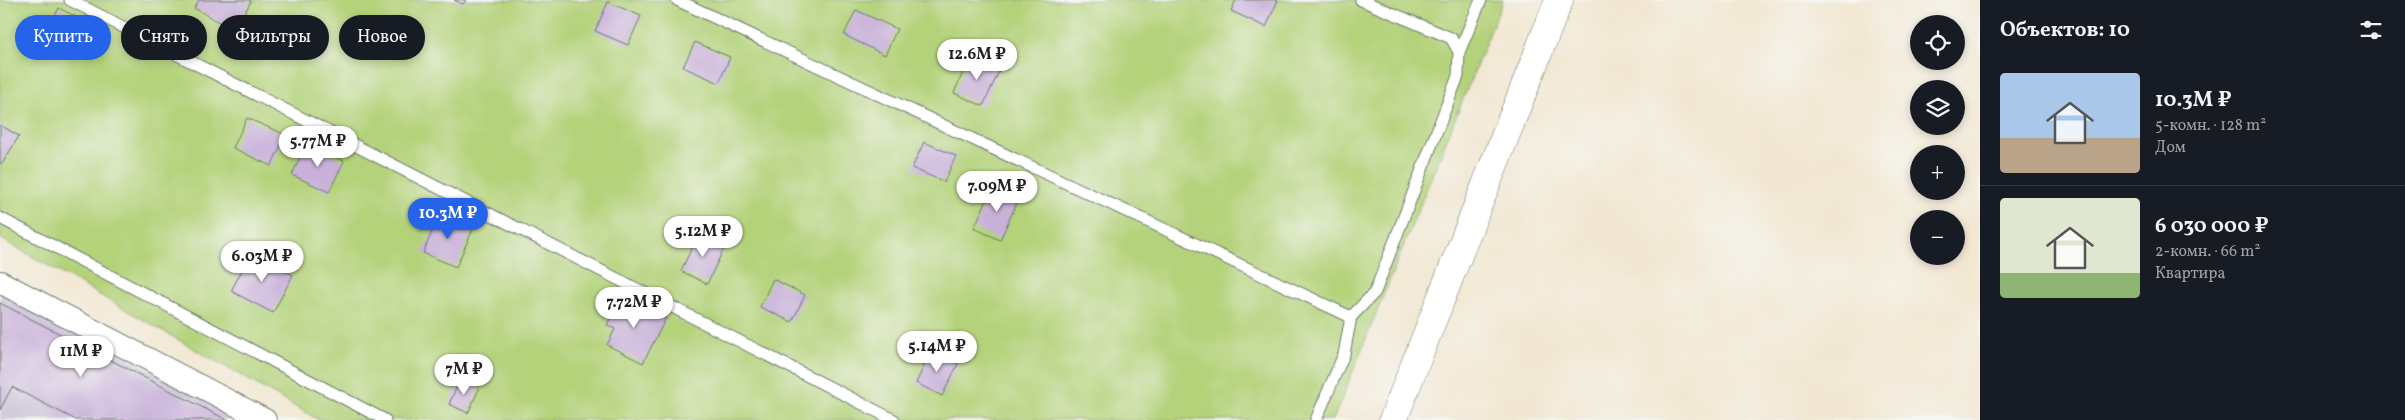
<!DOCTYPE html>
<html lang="ru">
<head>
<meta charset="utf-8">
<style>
  body { margin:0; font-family:Vollkorn,serif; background:#242831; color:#f1f3f6; height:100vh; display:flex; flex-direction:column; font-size:19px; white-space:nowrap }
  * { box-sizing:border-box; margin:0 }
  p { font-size:16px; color:#9ea1a6 }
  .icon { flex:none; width:28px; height:28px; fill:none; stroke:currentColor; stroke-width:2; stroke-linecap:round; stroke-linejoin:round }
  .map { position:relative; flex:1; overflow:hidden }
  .drawer { display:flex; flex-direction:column; background:#171b24; width:425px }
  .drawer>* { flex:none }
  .top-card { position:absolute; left:15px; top:15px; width:475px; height:45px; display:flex; gap:10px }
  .tools { position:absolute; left:1910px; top:15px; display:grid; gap:10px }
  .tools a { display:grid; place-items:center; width:55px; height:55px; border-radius:50%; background:#171b24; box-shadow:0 2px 8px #0003; font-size:25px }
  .price { position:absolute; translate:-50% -42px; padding:0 11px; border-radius:18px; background:#fff; color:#222; font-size:16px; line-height:32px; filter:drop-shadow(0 1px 2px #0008) }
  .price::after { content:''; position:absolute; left:50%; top:30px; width:15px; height:11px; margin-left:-8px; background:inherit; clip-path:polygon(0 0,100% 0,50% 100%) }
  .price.active { background:#2563eb; color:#fff }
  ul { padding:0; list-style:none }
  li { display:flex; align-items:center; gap:15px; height:125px; padding:0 20px }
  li+li { border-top:1px solid #363941 }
  li span { display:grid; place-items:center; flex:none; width:140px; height:100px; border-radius:5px; color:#555 }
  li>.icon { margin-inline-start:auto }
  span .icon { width:60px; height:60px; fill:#fffc; stroke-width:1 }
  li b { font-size:21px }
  h2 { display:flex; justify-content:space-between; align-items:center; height:60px; padding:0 20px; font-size:21px }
  .tag { padding:0 18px; border-radius:22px; background:#171b24; box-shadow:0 2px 8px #0003; font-size:18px; line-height:45px }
  .tag.active { background:#2563eb; color:#fff }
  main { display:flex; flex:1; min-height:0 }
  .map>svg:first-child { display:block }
  .industrial { fill:#c9bfd7 }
  .green { fill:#b3d279; stroke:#698856 }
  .building { fill:#c8b0d9 }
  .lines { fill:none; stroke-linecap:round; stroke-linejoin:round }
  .service-casing { stroke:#69786b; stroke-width:13 }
  .minor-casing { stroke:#69786b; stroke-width:24 }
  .secondary-casing { stroke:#69786b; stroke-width:29 }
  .service { stroke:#fff; stroke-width:11 }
  .minor { stroke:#fff; stroke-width:22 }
  .secondary { stroke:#fff; stroke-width:28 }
</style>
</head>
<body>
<main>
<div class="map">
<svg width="1980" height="420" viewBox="0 0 1980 420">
  <rect width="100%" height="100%" fill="#f6f6f2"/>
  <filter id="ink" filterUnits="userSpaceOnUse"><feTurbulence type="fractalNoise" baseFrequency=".02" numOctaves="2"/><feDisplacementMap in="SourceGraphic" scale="10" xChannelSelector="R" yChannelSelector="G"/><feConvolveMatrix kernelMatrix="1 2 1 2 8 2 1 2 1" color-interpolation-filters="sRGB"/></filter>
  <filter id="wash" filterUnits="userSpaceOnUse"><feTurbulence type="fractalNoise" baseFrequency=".0096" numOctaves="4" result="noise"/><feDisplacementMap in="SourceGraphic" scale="20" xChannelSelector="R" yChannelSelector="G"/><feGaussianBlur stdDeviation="1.12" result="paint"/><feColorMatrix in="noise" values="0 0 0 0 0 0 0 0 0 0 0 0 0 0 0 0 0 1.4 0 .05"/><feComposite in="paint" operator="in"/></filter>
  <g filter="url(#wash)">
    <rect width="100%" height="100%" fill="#f2e7d2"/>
    <path class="industrial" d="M0,292L248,420H0Z"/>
    <path class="green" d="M0,0H1503L1333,420H319L0,238Z"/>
    <g id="blocks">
      <path class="building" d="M199,0H250L251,1L235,31L194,8Z
        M454,0H466L463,4Z
        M1236,0H1278L1266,27L1231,11Z
        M608,2L641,16L628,45L595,31Z
        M59,8L84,21L71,45L46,32Z
        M856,10L897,29L885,55L844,35Z
        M695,42L730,57L719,83L683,67Z
        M970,56L1000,69L983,106L954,93Z
        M247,118L286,135L271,166L233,148Z
        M0,125L19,136L2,164L0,163Z
        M924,142L956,156L944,182L912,168Z
        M306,144L344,161L329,192L292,175Z
        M993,187L1019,198L1000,240L974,228Z
        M440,213L474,227L456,267L423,253Z
        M699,232L726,244L707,284L681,271Z
        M251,253L293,275L273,313L231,291Z
        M773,279L805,295L792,322L760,307Z
        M621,296L666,318L643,363L607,345L615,329L607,325Z
        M0,303L227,420H76L12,387L0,410Z
        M931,351L958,364L942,396L916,383Z
        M461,378L480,387L468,413L449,404Z"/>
    </g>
  </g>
  <g filter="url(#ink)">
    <use href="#blocks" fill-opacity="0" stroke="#69786b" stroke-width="1"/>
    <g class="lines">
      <defs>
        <path id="service" d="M70,0L894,420
          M677,0L1351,317
          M1361,0L1451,38L1459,52
          M0,218L385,420
          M1316,420L1344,354L1351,317L1375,292L1458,76L1459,52L1481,0"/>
        <path id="minor" d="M0,282L265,420"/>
        <path id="secondary" d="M1393,420L1559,0"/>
      </defs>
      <use href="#service" class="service-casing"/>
      <use href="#minor" class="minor-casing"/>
      <use href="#secondary" class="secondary-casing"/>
      <use href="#service" class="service"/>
      <use href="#minor" class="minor"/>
      <use href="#secondary" class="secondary"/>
    </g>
  </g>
</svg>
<div class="tools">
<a><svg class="icon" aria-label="locate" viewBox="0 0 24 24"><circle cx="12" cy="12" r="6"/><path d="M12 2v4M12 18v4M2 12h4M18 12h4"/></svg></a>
<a><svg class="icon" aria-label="layers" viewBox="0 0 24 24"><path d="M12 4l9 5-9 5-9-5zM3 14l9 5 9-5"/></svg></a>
<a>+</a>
<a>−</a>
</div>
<b class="price" style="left:977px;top:81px">12.6M ₽</b>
<b class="price" style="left:318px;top:168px">5.77M ₽</b>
<b class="price" style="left:997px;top:213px">7.09M ₽</b>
<b class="price active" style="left:448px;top:240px">10.3M ₽</b>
<b class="price" style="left:703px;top:258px">5.12M ₽</b>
<b class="price" style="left:262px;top:283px">6.03M ₽</b>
<b class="price" style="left:634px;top:329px">7.72M ₽</b>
<b class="price" style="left:937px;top:373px">5.14M ₽</b>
<b class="price" style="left:81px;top:378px">11M ₽</b>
<b class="price" style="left:464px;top:396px">7M ₽</b>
<div class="top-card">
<a class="tag active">Купить</a>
<a class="tag">Снять</a>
<a class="tag">Фильтры</a>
<a class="tag">Новое</a>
</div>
</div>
<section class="drawer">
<h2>Объектов: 10<svg class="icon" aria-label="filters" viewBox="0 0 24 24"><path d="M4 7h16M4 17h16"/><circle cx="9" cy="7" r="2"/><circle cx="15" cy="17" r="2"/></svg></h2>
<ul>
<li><span style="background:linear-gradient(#a9c7e8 65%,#b9a48a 0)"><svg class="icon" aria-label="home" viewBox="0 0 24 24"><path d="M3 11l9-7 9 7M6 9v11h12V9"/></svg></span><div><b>10.3M ₽</b><p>5-комн. · 128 m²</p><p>Дом</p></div></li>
<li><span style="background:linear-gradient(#dfe7d0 75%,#8fb573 0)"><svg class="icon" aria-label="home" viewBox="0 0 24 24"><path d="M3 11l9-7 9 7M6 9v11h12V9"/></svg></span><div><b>6 030 000 ₽</b><p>2-комн. · 66 m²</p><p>Квартира</p></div></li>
</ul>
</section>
</main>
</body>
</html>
